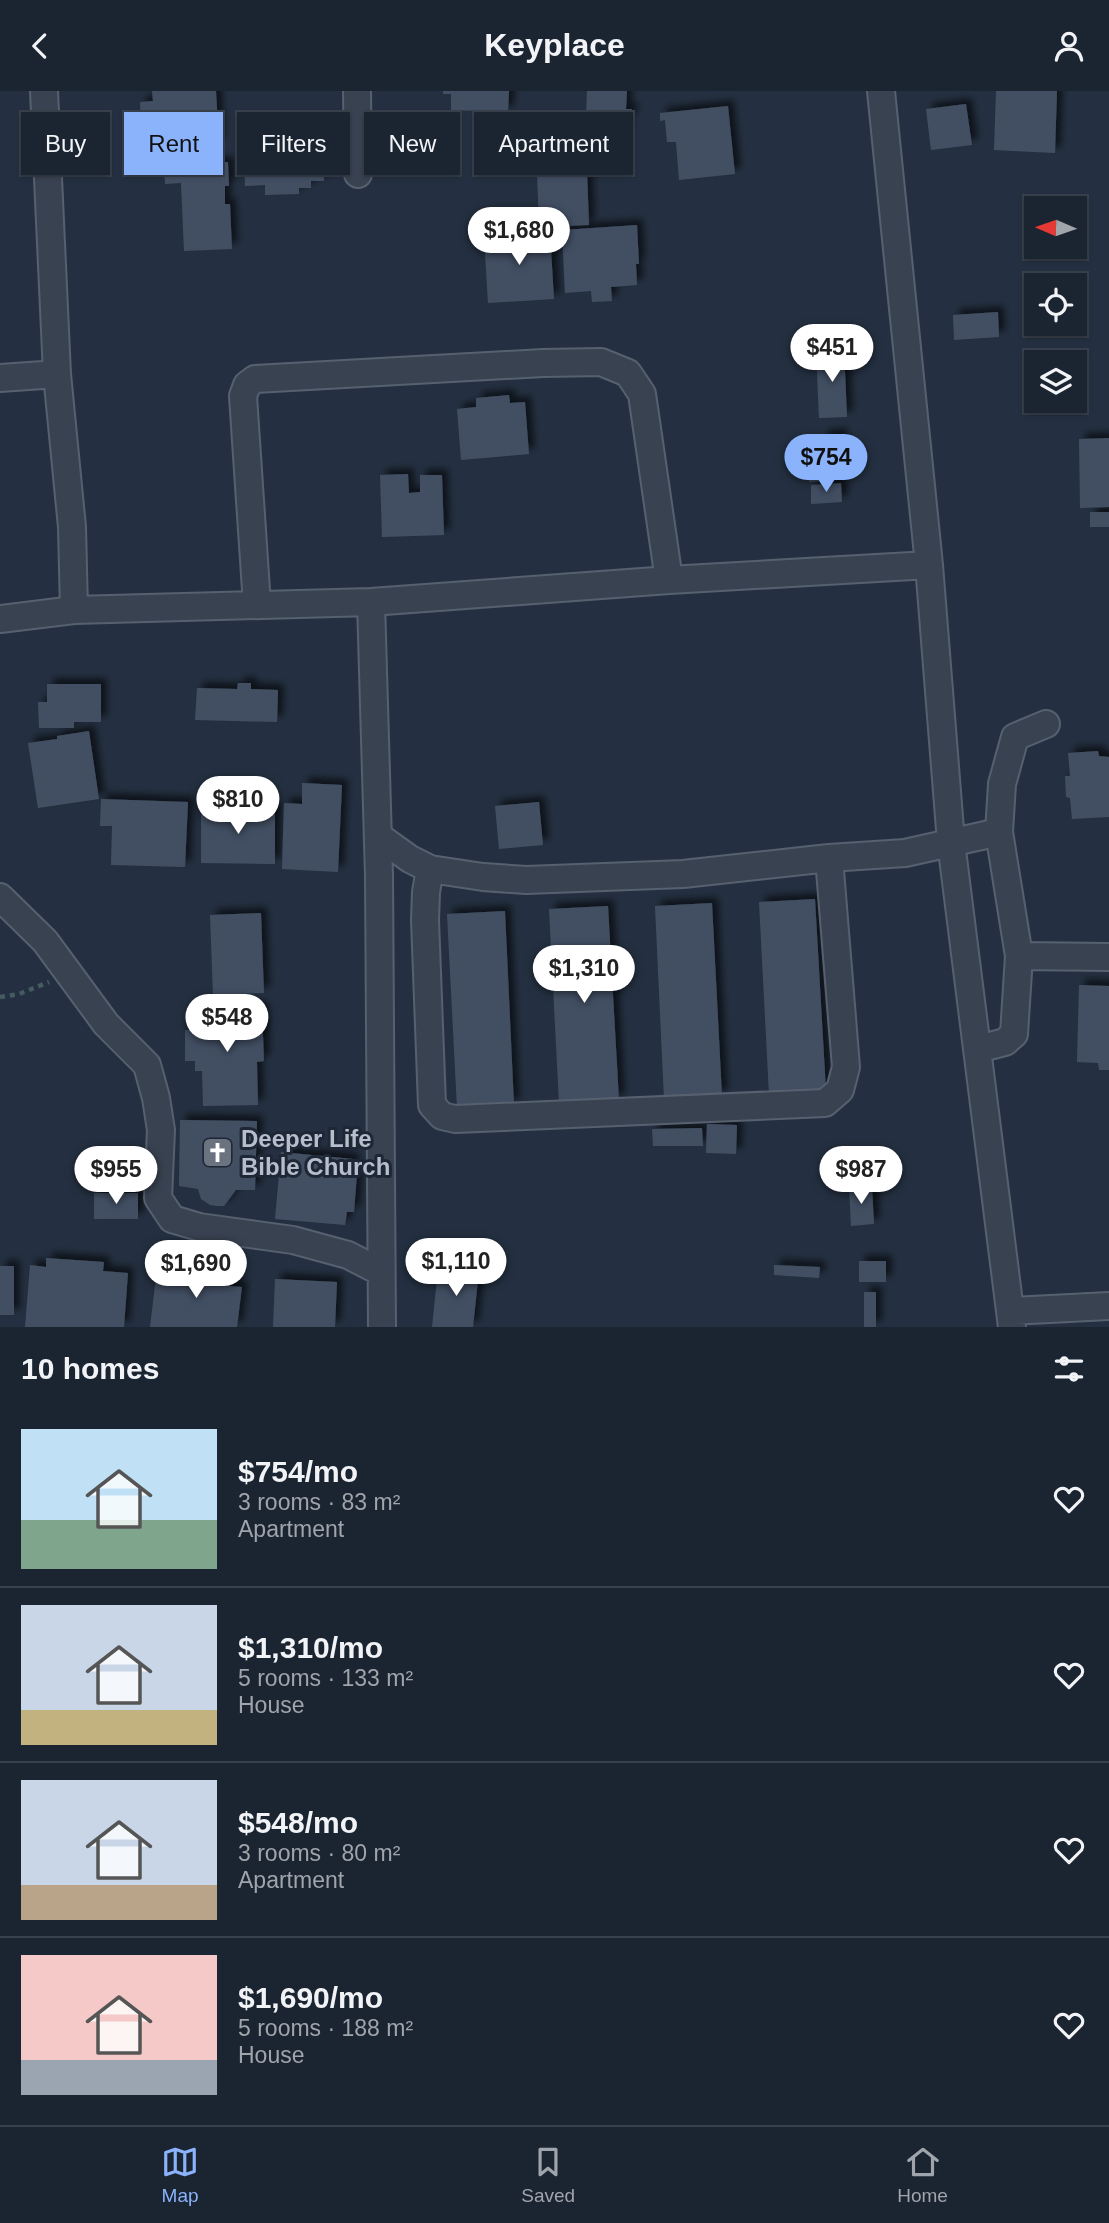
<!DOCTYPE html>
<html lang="en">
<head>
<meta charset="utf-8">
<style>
  body { margin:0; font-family:Arial,sans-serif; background:#28303d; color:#f1f3f6; height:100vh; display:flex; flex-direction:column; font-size:26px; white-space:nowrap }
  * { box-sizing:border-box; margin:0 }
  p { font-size:23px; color:#a0a4ab }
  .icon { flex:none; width:38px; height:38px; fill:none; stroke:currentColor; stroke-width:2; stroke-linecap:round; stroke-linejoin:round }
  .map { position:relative; height:1236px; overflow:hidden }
  .sheet { display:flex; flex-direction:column; background:#1b2431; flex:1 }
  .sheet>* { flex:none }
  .guide { position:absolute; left:21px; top:21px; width:700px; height:63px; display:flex; gap:14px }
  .needle { width:46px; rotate:272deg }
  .fabs { position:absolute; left:1024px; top:105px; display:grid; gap:14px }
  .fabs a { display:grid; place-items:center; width:63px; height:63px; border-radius:0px; background:#1b2431; box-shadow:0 2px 5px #0004,0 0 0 2px #39414d; font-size:35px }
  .price { position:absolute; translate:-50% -60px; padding:0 16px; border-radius:24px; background:#fff; color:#222; font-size:23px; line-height:46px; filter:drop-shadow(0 2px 4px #0008) }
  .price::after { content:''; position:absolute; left:50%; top:42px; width:21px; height:16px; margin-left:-10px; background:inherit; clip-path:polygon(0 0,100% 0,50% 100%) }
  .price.selected { background:#8ab3fc; color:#111 }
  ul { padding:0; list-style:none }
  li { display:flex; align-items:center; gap:21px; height:175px; padding:0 21px }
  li+li { border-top:2px solid #39414d }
  li span { display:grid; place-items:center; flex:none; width:196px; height:140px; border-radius:0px; color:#555 }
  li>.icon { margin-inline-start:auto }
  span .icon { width:84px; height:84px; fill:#fffc; stroke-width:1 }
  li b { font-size:30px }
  h2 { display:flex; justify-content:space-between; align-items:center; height:84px; padding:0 21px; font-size:30px }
  .tag { padding:0 24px; border-radius:0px; background:#1b2431; box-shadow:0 2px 5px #0004,0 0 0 2px #39414d; font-size:24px; line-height:63px }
  .tag.selected { background:#8ab3fc; color:#111 }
  header { display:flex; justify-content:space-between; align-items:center; height:91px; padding:0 21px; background:#1b2431; font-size:32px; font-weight:700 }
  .tab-bar { display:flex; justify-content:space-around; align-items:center; height:98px; border-top:2px solid #39414d; background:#1b2431; font-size:19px; color:#a0a4ab }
  .tab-bar a { display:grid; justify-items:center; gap:4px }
  .tab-bar .selected { color:#8ab3fc }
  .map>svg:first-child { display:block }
  .building { fill:#435063; filter:url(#shadow) }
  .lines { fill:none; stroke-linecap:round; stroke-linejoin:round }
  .minor-casing { stroke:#57606e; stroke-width:30 }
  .path { stroke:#455b5f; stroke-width:4.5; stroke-dasharray:5 5; stroke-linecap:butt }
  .minor { stroke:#394251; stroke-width:26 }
  .labels { text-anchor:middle; stroke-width:6; stroke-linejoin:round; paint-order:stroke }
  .poi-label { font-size:24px; font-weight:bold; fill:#b6bdcb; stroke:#1e2736; text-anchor:start }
</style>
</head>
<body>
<header><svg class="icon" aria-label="back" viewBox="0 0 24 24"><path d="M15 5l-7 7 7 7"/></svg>Keyplace<svg class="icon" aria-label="person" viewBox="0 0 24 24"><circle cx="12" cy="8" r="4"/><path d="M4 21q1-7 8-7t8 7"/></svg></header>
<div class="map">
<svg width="1109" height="1236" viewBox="0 0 1109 1236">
  <defs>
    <filter id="shadow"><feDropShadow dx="6" dy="-6" stdDeviation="3.5" flood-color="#0009"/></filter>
  </defs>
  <rect width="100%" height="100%" fill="#243041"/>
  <path class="building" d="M152,0H216L219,53L158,56L157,34L141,35L140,11L153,10Z
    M443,0H509L508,21L451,19V3H443Z
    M587,0H627L626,18H632V27H626L624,51L608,50V43H601L600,50H585Z
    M996,0H1057L1055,62L994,59Z
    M966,13L972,54L931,59L926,18Z
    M728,15L735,83L679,89L676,51H667L665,29L660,30V22Z
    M323,54L324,90H311V97H299V103L265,104V94L245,95L244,56Z
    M228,71L229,95H225V113H230L232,158L184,160L181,92L165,93L164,74Z
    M587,80L589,134L539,136L537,82Z
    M637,134L639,173H636L637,194L611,196L612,210L592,211L591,200L565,202L562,139Z
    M537,136V143L550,142L554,208L488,212L484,146L528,143L527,137Z
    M998,221L999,246L954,249L953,224Z
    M844,258L847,326L819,327L816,260Z
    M509,304L510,312L525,311L529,363L461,369L457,318L476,316V307Z
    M841,343L842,367L824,369L822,345Z
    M1109,347V416L1080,417L1079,348Z
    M835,371L836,389L809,391L808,373Z
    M408,383L409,402L420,401V384H442L444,444L382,446L380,384Z
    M841,392L842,411L811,413V394Z
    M1090,421H1109V436H1090Z
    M238,592H251V598L278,599L277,631L195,629L197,597L237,598Z
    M47,593H101V631H74V637H39L38,611H47Z
    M89,640L99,708L38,717L28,652L57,648V645Z
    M1098,660L1099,665L1109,666V726L1072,728L1070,707L1066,706L1065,685H1070L1068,662Z
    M302,692L342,694L338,781L282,778L284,712L302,713Z
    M101,708L188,711L185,776L111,774L112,735H100Z
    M539,711L543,754L499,758L495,715Z
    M201,717L275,718V773L201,772Z
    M815,808L826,1000L769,1004L759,811Z
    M712,812L722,1005L664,1008L655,815Z
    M608,815L619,1009L559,1012L549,818Z
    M505,820L514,1014L457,1017L447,823Z
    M261,822L264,902L213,904L210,824Z
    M1079,894L1109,895V979H1099L1098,972L1077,971Z
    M262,917L264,970L257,971L258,1014L203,1015L202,980H195V970H185V939H192L191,918Z
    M180,1029L257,1030L255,1099H236L224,1115H217L210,1114L201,1108L198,1098L179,1095Z
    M707,1033L737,1034L736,1063L706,1062Z
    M702,1037L703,1055H653L652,1038Z
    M281,1061L353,1068L352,1083H357L354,1121H347L345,1134L275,1128Z
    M872,1095L874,1133L851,1135L849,1096Z
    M94,1102H138V1128H94Z
    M46,1167L104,1171L103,1180L128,1182L124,1236H25L30,1174L46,1176Z
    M473,1170L480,1171L473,1236H432L438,1178L471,1182Z
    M859,1170H886V1191H859Z
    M774,1174L820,1176L819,1187L774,1184Z
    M0,1175H14V1224H0Z
    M183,1175L231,1181L230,1195L242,1196L237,1236H150L156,1186L181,1189Z
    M275,1188L337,1191L335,1236H273Z
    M864,1201H876V1236H864Z"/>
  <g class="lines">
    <defs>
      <path id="minor" d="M44,0L57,283L72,436L74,519
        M357,0L358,83
        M881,0L929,474L951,751L1012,1236
        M0,287L57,283
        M371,511L379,785L382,1236
        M257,514L243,305L247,294L255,288L543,272L601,271L628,282L642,303L669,489
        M0,528L74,519L371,511L669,489L929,474
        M378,745L410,768L430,778L483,786L526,789L683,783L829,767L905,762L999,741
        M430,778L426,801L425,829L432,1014L442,1025L455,1028L825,1012L840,999L846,976L829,767
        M0,806L45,850L106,933L147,974L156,1007L161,1039L158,1107L172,1128L199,1136L293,1149L348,1164L381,1181
        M1019,865L1109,866
        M978,958L1005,951L1014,943L1019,865L999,741L1002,693L1015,646L1046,633
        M1010,1220L1109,1215"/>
    </defs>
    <use href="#minor" class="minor-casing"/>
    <path class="path" d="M0,906L19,903L49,891"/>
    <use href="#minor" class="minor"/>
  </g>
  <defs>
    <symbol id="church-square" viewBox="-11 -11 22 22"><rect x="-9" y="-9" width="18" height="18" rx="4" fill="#6b7280" stroke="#1e2736"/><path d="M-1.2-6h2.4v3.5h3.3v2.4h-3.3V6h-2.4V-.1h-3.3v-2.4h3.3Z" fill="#fff"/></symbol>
  </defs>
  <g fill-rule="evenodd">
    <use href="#church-square" x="200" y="1044" width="35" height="35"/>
  </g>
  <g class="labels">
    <g class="poi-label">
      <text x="241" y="1056">Deeper Life<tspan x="241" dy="28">Bible Church</tspan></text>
    </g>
  </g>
</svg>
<div class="fabs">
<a><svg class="needle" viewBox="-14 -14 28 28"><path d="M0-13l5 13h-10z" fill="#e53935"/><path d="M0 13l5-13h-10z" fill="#a0a4ab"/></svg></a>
<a><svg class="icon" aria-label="locate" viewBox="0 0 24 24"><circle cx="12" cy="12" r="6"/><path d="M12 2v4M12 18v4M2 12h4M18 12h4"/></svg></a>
<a><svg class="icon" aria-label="layers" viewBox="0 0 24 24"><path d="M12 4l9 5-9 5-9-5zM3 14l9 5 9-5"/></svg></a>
</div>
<b class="price" style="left:519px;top:176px">$1,680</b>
<b class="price" style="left:832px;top:293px">$451</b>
<b class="price selected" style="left:826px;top:403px">$754</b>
<b class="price" style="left:238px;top:745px">$810</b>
<b class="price" style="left:584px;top:914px">$1,310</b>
<b class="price" style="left:227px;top:963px">$548</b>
<b class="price" style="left:116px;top:1115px">$955</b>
<b class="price" style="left:861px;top:1115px">$987</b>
<b class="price" style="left:456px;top:1207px">$1,110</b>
<b class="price" style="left:196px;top:1209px">$1,690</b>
<div class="guide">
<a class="tag">Buy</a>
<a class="tag selected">Rent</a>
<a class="tag">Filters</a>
<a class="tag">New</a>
<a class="tag">Apartment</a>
</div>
</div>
<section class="sheet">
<h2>10 homes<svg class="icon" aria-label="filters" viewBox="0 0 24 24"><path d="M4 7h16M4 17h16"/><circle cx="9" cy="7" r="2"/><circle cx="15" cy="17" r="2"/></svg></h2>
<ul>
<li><span style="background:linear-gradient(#bfe0f5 65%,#7fa58c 0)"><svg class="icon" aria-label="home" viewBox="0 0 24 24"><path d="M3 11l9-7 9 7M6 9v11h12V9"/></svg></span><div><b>$754/mo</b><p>3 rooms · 83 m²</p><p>Apartment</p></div><svg class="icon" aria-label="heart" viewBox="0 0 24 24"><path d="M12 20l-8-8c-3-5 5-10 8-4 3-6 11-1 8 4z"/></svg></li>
<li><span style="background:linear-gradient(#c9d6e8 75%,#c2b280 0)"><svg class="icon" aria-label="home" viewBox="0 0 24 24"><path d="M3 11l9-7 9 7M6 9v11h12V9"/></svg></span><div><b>$1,310/mo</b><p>5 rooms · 133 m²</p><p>House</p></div><svg class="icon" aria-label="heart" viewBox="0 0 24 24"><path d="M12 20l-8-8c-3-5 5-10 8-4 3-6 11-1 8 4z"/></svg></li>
<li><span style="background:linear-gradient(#c9d6e8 75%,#b9a48a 0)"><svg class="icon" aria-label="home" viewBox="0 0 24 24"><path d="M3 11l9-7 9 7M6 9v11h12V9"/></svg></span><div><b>$548/mo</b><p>3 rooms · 80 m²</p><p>Apartment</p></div><svg class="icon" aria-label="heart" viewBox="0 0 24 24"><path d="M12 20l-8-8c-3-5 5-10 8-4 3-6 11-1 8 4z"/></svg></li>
<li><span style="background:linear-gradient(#f6c9c9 75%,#9aa5b1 0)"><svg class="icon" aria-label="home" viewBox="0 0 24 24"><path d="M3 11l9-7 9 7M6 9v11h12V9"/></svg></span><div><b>$1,690/mo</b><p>5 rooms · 188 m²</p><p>House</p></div><svg class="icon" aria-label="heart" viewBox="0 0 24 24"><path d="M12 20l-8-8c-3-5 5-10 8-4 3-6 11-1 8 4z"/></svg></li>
</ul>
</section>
<nav class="tab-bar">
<a class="selected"><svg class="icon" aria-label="map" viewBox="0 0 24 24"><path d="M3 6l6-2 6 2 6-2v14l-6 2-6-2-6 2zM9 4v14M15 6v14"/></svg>Map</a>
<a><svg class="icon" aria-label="saved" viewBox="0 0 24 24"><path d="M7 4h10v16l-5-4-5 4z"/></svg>Saved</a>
<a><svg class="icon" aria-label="home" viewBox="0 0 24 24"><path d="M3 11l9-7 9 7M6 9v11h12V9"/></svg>Home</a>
</nav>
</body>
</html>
